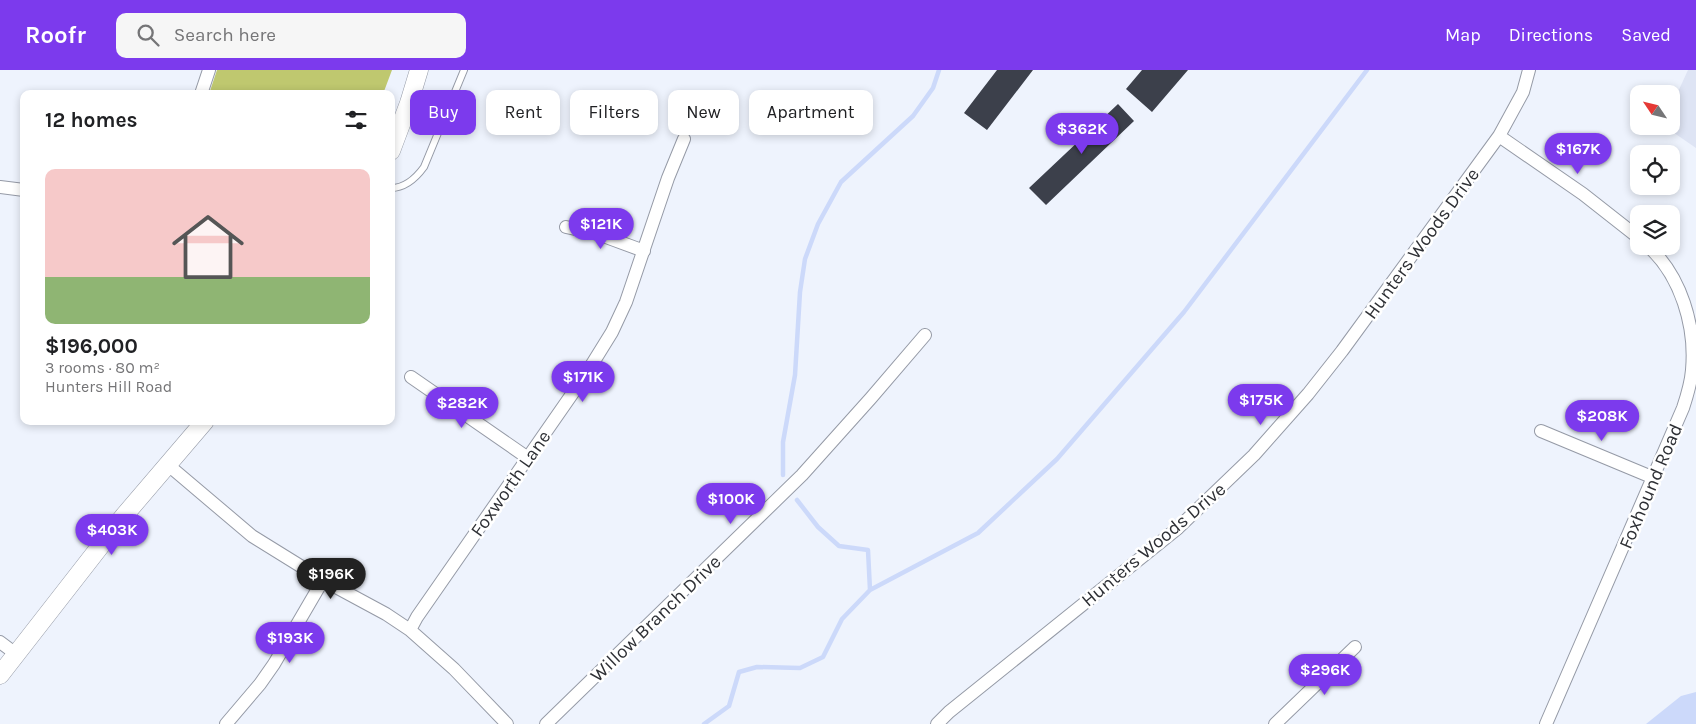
<!DOCTYPE html>
<html lang="en">
<head>
<meta charset="utf-8">
<style>
  body { margin:0; font-family:Karla,sans-serif; background:#f6f6f6; color:#202124; height:100vh; display:flex; flex-direction:column; font-size:19px; white-space:nowrap }
  * { box-sizing:border-box; margin:0 }
  p { font-size:16px; color:#757577 }
  .icon { flex:none; width:28px; height:28px; fill:none; stroke:currentColor; stroke-width:2; stroke-linecap:round; stroke-linejoin:round }
  .map { position:relative; flex:1; overflow:hidden }
  .drawer { position:absolute; left:20px; top:20px; width:375px; height:335px; display:flex; flex-direction:column; background:#fff; border-radius:10px; box-shadow:0 2px 8px #0003 }
  .drawer>* { flex:none }
  .banner { position:absolute; left:410px; top:20px; width:475px; height:45px; display:flex; gap:10px }
  .needle { width:32px; rotate:305deg }
  .fabs { position:absolute; left:1630px; top:15px; display:grid; gap:10px }
  .fabs a { display:grid; place-items:center; width:50px; height:50px; border-radius:10px; background:#fff; box-shadow:0 2px 8px #0003; font-size:25px }
  .price { position:absolute; translate:-50% -42px; padding:0 11px; border-radius:18px; background:#7c3aed; color:#fff; font-size:16px; line-height:32px; filter:drop-shadow(0 1px 2px #0008) }
  .price::after { content:''; position:absolute; left:50%; top:30px; width:15px; height:11px; margin-left:-8px; background:inherit; clip-path:polygon(0 0,100% 0,50% 100%) }
  .price.on { background:#222; color:#fff }
  ul { padding:0; list-style:none }
  li { display:grid; align-content:center; gap:10px; height:265px; padding:0 25px }
  li+li { border-top:1px solid #e0e0e0 }
  li span { display:grid; place-items:center; height:155px; border-radius:10px; color:#555 }
  li>.icon { margin-inline-start:auto }
  span .icon { width:90px; height:90px; fill:#fffc; stroke-width:1 }
  li b { font-size:21px }
  h2 { display:flex; justify-content:space-between; align-items:center; height:60px; padding:0 25px; font-size:21px }
  .pill { padding:0 18px; border-radius:10px; background:#fff; box-shadow:0 2px 8px #0003; font-size:18px; line-height:45px }
  .pill.on { background:#7c3aed; color:#fff }
  header { display:flex; align-items:center; gap:30px; box-sizing:border-box; height:70px; padding:0 25px; background:#7c3aed; color:#fff }
  header strong { font-size:24px }
  nav { display:flex; gap:28px; margin-inline-start:auto; font-size:18px }
  .search { width:350px; height:45px; background:#f6f6f6; display:flex; align-items:center; gap:12px; box-sizing:border-box; padding:0 18px; border-radius:10px; color:#757577; font-size:19px }
  .map>svg:first-child { display:block }
  .built { fill:#dee4f4 }
  .green { fill:#bfc86f }
  .water { fill:#ccd9fa }
  .lines { fill:none; stroke-linecap:round; stroke-linejoin:round }
  .stream { stroke:#ccd9fa; stroke-width:4.5 }
  .building { fill:#3c404b }
  .lane-casing { stroke:#959aa6; stroke-width:8 }
  .street-casing { stroke:#959aa6; stroke-width:14 }
  .secondary-casing { stroke:#959aa6; stroke-width:19 }
  .lane { stroke:#fff; stroke-width:6 }
  .street { stroke:#fff; stroke-width:12 }
  .secondary { stroke:#fff; stroke-width:18 }
  .labels { text-anchor:middle; stroke-width:5; stroke-linejoin:round; paint-order:stroke }
  .street-label { font-size:19px; fill:#2e3035; stroke:#fff }
</style>
</head>
<body>
<header>
<strong>Roofr</strong>
<div class="search"><svg class="icon" aria-label="search" viewBox="0 0 24 24"><circle cx="10" cy="10" r="6"/><path d="M15 15l6 6"/></svg>Search here</div>
<nav><a>Map</a><a>Directions</a><a>Saved</a></nav>
</header>
<div class="map">
<svg width="1696" height="654" viewBox="0 0 1696 654">
  <rect width="100%" height="100%" fill="#eef3fd"/>
  <path class="built" d="M1688,0H1696V78L1664,56H1671V37Z"/>
  <path class="green" d="M217,0H392L383,24H209Z"/>
  <path class="water" d="M1696,622V654H1646L1681,626Z"/>
  <g class="lines">
    <path class="stream" d="M783,405V372L795,305L800,222L805,189L818,154L841,112L913,46L933,18L939,0
      M797,430L818,457L839,476L868,480L870,520
      M704,654L729,636L739,602L757,597L800,598L823,587L842,549L870,520L978,463L1057,389L1184,242L1367,0"/>
  </g>
  <path class="building" d="M997,0H1033L987,60L964,43Z
    M1142,0H1188L1152,42L1126,19Z
    M1118,34L1134,51L1046,135L1029,118Z"/>
  <g class="lines">
    <defs>
      <path id="lane" d="M391,118C406,118 416,108 424,97L464,0"/>
      <path id="street" d="M201,24L209,0
        M1499,66L1583,124L1639,168
        M0,117L24,120
        M566,157L598,164L644,181
        M411,307L528,388
        M1541,361L1654,408
        M167,394L252,466L323,510L386,544L410,560L454,599L507,654
        M410,560L417,547L586,304L612,262L626,232L668,108L684,69
        M0,572L16,584
        M226,654L260,614L274,594L323,510
        M546,654L802,405L871,328L925,265
        M937,654L949,642L1178,458L1254,385L1308,324L1342,281L1499,66L1523,22L1529,0
        M1275,654L1355,577
        M1546,654L1683,338C1687,326 1691,313 1692,300C1696,256 1681,206 1648,176"/>
      <path id="secondary" d="M391,81L409,33L419,0
        M0,605L123,447L205,351"/>
    </defs>
    <use href="#lane" class="lane-casing"/>
    <use href="#street" class="street-casing"/>
    <use href="#secondary" class="secondary-casing"/>
    <use href="#lane" class="lane"/>
    <use href="#street" class="street"/>
    <use href="#secondary" class="secondary"/>
  </g>
  <g class="labels">
    <g class="street-label">
      <text transform="translate(1421 173) rotate(-54)" y="7">Hunters Woods Drive</text>
      <text transform="translate(510 413) rotate(-55)" y="7">Foxworth Lane</text>
      <text transform="translate(1650 416) rotate(-67)" y="7">Foxhound Road</text>
      <text transform="translate(1153 474) rotate(-40)" y="7">Hunters Woods Drive</text>
      <text transform="translate(655 548) rotate(-44)" y="7">Willow Branch Drive</text>
    </g>
  </g>
</svg>
<div class="fabs">
<a><svg class="needle" viewBox="-14 -14 28 28"><path d="M0-13l5 13h-10z" fill="#e53935"/><path d="M0 13l5-13h-10z" fill="#757577"/></svg></a>
<a><svg class="icon" aria-label="locate" viewBox="0 0 24 24"><circle cx="12" cy="12" r="6"/><path d="M12 2v4M12 18v4M2 12h4M18 12h4"/></svg></a>
<a><svg class="icon" aria-label="layers" viewBox="0 0 24 24"><path d="M12 4l9 5-9 5-9-5zM3 14l9 5 9-5"/></svg></a>
</div>
<b class="price" style="left:1082px;top:85px">$362K</b>
<b class="price" style="left:1578px;top:105px">$167K</b>
<b class="price" style="left:601px;top:180px">$121K</b>
<b class="price" style="left:583px;top:333px">$171K</b>
<b class="price" style="left:1261px;top:356px">$175K</b>
<b class="price" style="left:462px;top:359px">$282K</b>
<b class="price" style="left:1602px;top:372px">$208K</b>
<b class="price" style="left:731px;top:455px">$100K</b>
<b class="price" style="left:112px;top:486px">$403K</b>
<b class="price on" style="left:331px;top:530px">$196K</b>
<b class="price" style="left:290px;top:594px">$193K</b>
<b class="price" style="left:1325px;top:626px">$296K</b>
<div class="banner">
<a class="pill on">Buy</a>
<a class="pill">Rent</a>
<a class="pill">Filters</a>
<a class="pill">New</a>
<a class="pill">Apartment</a>
</div>
<section class="drawer">
<h2>12 homes<svg class="icon" aria-label="filters" viewBox="0 0 24 24"><path d="M4 7h16M4 17h16"/><circle cx="9" cy="7" r="2"/><circle cx="15" cy="17" r="2"/></svg></h2>
<ul>
<li><span style="background:linear-gradient(#f6c9c9 70%,#8fb573 0)"><svg class="icon" aria-label="home" viewBox="0 0 24 24"><path d="M3 11l9-7 9 7M6 9v11h12V9"/></svg></span><div><b>$196,000</b><p>3 rooms · 80 m²</p><p>Hunters Hill Road</p></div></li>
</ul>
</section>
</div>
</body>
</html>
